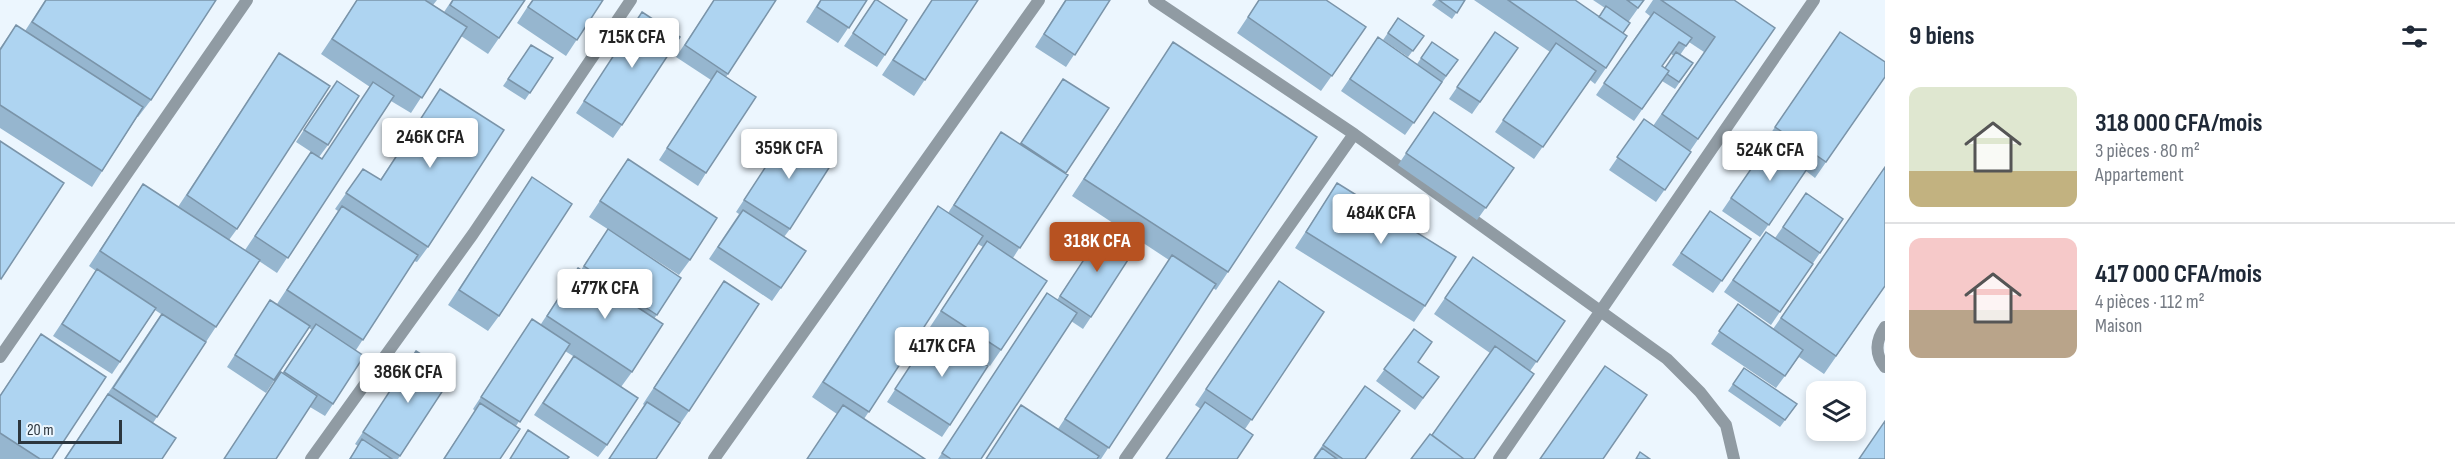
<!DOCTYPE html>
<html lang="fr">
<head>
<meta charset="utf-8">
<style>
  body { margin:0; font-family:"Sofia Sans Condensed",sans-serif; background:#f6f6f7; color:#1f2937; height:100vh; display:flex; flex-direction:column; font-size:22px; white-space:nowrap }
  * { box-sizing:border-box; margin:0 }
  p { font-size:20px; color:#747a83 }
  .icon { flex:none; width:33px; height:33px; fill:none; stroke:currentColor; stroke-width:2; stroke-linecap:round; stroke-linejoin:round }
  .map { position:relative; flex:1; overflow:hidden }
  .sheet { display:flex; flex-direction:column; background:#fff; width:570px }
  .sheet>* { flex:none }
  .buttons { position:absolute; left:1806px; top:381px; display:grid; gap:12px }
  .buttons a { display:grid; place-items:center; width:60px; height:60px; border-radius:12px; background:#fff; box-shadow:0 3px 9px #0003; font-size:30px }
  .scale { position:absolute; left:18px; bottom:15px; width:104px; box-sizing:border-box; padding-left:6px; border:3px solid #2c363e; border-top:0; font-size:16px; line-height:21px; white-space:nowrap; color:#2c363e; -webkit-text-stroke:4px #ecf6fe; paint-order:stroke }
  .price { position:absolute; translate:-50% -51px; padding:0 14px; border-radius:6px; background:#fff; color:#222; font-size:20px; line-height:39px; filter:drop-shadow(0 2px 3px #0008) }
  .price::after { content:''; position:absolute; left:50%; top:36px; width:18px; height:14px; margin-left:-9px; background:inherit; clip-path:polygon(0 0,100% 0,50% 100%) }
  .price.current { background:#b75221; color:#fff }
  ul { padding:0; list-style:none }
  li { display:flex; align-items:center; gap:18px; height:150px; padding:0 24px }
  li+li { border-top:2px solid #e0e1e3 }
  li span { display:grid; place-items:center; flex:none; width:168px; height:120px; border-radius:12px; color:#555 }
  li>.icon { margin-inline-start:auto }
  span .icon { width:72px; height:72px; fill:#fffc; stroke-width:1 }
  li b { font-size:26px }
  h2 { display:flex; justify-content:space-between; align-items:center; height:72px; padding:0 24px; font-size:26px }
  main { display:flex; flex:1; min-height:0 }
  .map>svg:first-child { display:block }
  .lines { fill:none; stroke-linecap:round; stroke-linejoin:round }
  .street { stroke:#909ba3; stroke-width:12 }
  .wall { fill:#96b6cf; fill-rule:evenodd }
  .building { fill:#aed4f1; stroke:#7a94a9; stroke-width:1.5 }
</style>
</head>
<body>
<main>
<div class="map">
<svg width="1885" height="459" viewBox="0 0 1885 459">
  <rect width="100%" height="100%" fill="#ecf6fe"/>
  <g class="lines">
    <path class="street" d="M1154,0L1354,134L1667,359L1700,392L1726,425L1734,459
      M1885,327C1876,340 1874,354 1885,367
      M0,357L247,0
      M311,459L473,234L631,0
      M714,459L1039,0
      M1125,459L1354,134
      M1499,459L1814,0"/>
  </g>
  <path class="wall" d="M45,0H216L151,100L138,117H137L92,187L0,128V48L16,25L25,31Z
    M357,0H437L433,5L444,12L452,0H525L488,54L461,36L411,113L391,101L277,273L259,261L153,423L162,459H64L161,314L155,310L112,374L53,336L96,271L89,266L143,184L178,207L279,53L237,229L229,240L245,250L311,152L322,159L370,87L321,54Z
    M532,0H603L566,56L517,23Z
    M714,0H776L726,77L706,173L698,186L659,160L711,80L676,57Z
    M820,0H867L838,43L806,22Z
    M875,0L885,55L877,67L844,46Z
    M932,0H978L914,96L882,75Z
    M1065,0H1110L1066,67L1035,47Z
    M1259,0L1366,27L1321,91L1237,33Z
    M1436,0H1465L1452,19L1432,5Z
    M1474,0H1575L1599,17L1605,8L1593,0H1644L1629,21L1606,68L1595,84L1590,80L1534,159L1495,132L1550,52Z
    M1653,0H1734L1775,28L1690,151L1691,152L1656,202L1609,170L1644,119L1653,126L1704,52L1689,42L1680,55L1693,63L1675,89L1662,81L1634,121L1596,95L1650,16L1645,12ZM1671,54L1674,56L1665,68L1662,66Z
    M642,12L622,125L613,138L576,113Z
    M1398,18L1424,36L1408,57L1383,40Z
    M1495,32L1518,48L1472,114L1449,99Z
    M1840,32L1885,77L1815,178L1806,171L1760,237L1722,211L1767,145L1764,143Z
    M1378,37L1417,64L1432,42L1458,60L1405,135L1341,91Z
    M1173,42L1228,272L1216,290L1213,288L1101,459H986L1021,405L1058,429L1169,260L1072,196Z
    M531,45L553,58L525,100L503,86Z
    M1063,79L1066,174L1013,258L1001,350L990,366L930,327L983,247L978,244L864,419L925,459H807L837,414L812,397L927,222L938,206L948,213L1001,132L1020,144Z
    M440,89L428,247L417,262L414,261L356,350L333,404L325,416L310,407L276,459H224L273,384L281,372L283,373L312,330L309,328L266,393L227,367L270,300L277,304L338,211L335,209L363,169L380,180Z
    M328,93V145L319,157L296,142Z
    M1434,112L1514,168L1477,220L1398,165Z
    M789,131L790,229L784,237L781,288L772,301L709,259L739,214L736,212Z
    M628,159L690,260L679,275L589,217Z
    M1885,167V286L1824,374L1799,357L1776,388L1711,344L1738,304L1773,329Z
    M532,177L499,316L488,331L448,305Z
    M1337,183L1425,306L1414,322L1295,248Z
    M1806,193L1843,219L1771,325L1724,292L1766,232L1775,238Z
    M1710,211L1751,239L1713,293L1672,265Z
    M1104,229L1091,317L1083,329L1071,321L981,459H938L1047,293L1057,300Z
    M599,242L681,278L654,319L632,372L621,387L607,445L598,457L534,415L573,356L565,351L516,426L500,459H443L475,411L473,409L524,331L541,324L578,268L581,270Z
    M1473,257L1565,321L1530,371L1432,435L1490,353L1434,314Z
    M724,281L689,411L678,427H677L656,459H609L644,405L643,404Z
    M1279,281L1324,312L1245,429L1201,409L1195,405Z
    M1414,329L1418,362L1439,377L1415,410L1376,381Z
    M933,331L950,425L942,437L887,402Z
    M41,334L52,459H0V395Z
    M408,364L453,375L398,459H349L358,446L355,444Z
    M1744,368L1797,404L1780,427L1728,391Z
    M1365,386V459H1314L1315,457H1314Z"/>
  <path class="building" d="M46,0H216L151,100L32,22Z
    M357,0H425L467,27L422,98L332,39Z
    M453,0H525L499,38L450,5Z
    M533,0H603L577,40L528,7Z
    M714,0H776L728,74L685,45Z
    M821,0H867L849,28L817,7Z
    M875,0H877L907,20L885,55L853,33Z
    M932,0H978L925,80L893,60Z
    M1066,0H1110L1075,55L1044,34Z
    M1259,0H1326L1366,27L1332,76L1248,17Z
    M1439,0H1465L1457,13Z
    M1508,0H1575L1627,36L1606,68Z
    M1627,0H1644L1638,8Z
    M1661,0H1734L1775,28L1698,139L1662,114L1715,37Z
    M1606,6L1630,23L1623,33L1599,17Z
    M642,12L680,37L622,125L584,101Z
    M1654,12L1692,38L1686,46L1679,42L1662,66L1669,71L1642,109L1604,83Z
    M1398,18L1424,36L1413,51L1388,33Z
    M16,25L143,107L102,171L0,105V50Z
    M1495,32L1518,48L1480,102L1457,87Z
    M1840,32L1885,62V77L1826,162L1775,127Z
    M1378,37L1442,82L1414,123L1350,79Z
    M1173,42L1317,137L1228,272L1084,179Z
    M1432,42L1458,60L1446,76L1421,58Z
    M1556,43L1596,71L1543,147L1503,120Z
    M531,45L553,58L530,93L508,79Z
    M1676,52L1693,63L1679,82L1667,74L1669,71L1665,68Z
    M279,53L330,86L237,229L187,195Z
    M717,71L756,97L706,173L667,148Z
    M1063,79L1109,108L1066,173L1021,143Z
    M337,81L359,96L328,145L304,130Z
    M373,82L394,96L288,258L255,236L311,152L322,159Z
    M440,89L504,130L428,247L346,193L363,169L381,180Z
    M1434,112L1514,168L1486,208L1406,153Z
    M1644,119L1691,152L1665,190L1617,157Z
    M789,131L834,160L790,229L744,200Z
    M1001,132L1068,175L1020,248L954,205Z
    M1771,140L1809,166L1769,225L1731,198Z
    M0,141L64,183L1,279L0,278Z
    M628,159L717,218L690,260L600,201Z
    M1885,167V286L1836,356L1781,318Z
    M532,177L572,204L499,316L459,290Z
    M1337,183L1456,257L1425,306L1306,232Z
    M143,184L260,260L216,327L100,251Z
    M1806,193L1843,219L1820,253L1783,227Z
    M342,206L418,255L363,340L287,290Z
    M938,206L983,236L869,412L823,382Z
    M743,210L806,251L781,288L718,247Z
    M1710,211L1751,239L1722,281L1681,253Z
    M608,229L681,278L657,315L584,266Z
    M1104,229L1135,249L1091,317L1060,296Z
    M1766,232L1813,264L1780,312L1733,280Z
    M987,241L1047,281L1001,350L941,311Z
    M1172,255L1216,284L1109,448L1065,419Z
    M1473,257L1565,321L1537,362L1445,298Z
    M578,268L663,324L632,372L547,316Z
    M97,269L156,308L120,362L62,324Z
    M724,281L759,304L689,411L654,388Z
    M1279,281L1324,312L1252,420L1206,389Z
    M1047,293L1077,313L981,459H951L942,453Z
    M270,300L310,326L274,380L235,355Z
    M1738,304L1803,350L1785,376L1719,331Z
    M162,314L206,342L157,417L113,388Z
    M532,319L570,344L520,422L481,397Z
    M316,324L364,356L333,404L284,372Z
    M1414,329L1432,342L1418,362L1439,377L1423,398L1384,369Z
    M933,331L988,366L950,425L895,389Z
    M41,334L106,377L52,459H40L0,433V396Z
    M1495,346L1534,374L1474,459H1464L1432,435Z
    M416,351L453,375L400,456L363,432Z
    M574,356L638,398L607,445L543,403Z
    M1605,366L1647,395L1603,459H1540Z
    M1744,368L1797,404L1785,420L1733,384Z
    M281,372L317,396L276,459H224Z
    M1365,386L1400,411L1365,459H1343L1323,445Z
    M108,394L176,438L162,459H65Z
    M647,402L680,423L656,459H609Z
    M1205,402L1253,435L1237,459H1166Z
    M480,403L520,429L500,459H444Z
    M843,405L925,459H807Z
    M1021,405L1099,456L1097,459H986Z
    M1885,421V459H1859Z
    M528,430L569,457L567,459H510Z
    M1430,434L1464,459H1411Z
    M362,439L392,459H350Z
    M1322,448L1337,459H1314Z
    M1640,452L1650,459H1636Z"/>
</svg>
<div class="buttons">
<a><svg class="icon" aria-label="layers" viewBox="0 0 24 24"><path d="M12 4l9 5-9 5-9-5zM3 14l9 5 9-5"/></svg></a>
</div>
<div class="scale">20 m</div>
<b class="price" style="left:632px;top:69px">715K CFA</b>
<b class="price" style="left:430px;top:169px">246K CFA</b>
<b class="price" style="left:789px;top:180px">359K CFA</b>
<b class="price" style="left:1770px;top:182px">524K CFA</b>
<b class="price" style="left:1381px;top:245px">484K CFA</b>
<b class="price current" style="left:1097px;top:273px">318K CFA</b>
<b class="price" style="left:605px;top:320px">477K CFA</b>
<b class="price" style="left:942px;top:378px">417K CFA</b>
<b class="price" style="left:408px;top:404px">386K CFA</b>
</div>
<section class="sheet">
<h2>9 biens<svg class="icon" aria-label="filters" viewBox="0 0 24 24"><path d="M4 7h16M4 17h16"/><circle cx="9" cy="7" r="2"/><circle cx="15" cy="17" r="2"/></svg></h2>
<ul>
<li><span style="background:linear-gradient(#dfe7d0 70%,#c2b280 0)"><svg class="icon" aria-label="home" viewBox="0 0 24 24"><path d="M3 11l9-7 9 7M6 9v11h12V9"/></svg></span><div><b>318 000 CFA/mois</b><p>3 pièces · 80 m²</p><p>Appartement</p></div></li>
<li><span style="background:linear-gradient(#f6c9c9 60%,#b9a48a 0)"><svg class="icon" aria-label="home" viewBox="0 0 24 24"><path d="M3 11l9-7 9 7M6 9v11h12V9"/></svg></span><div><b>417 000 CFA/mois</b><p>4 pièces · 112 m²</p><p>Maison</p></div></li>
</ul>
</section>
</main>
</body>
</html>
